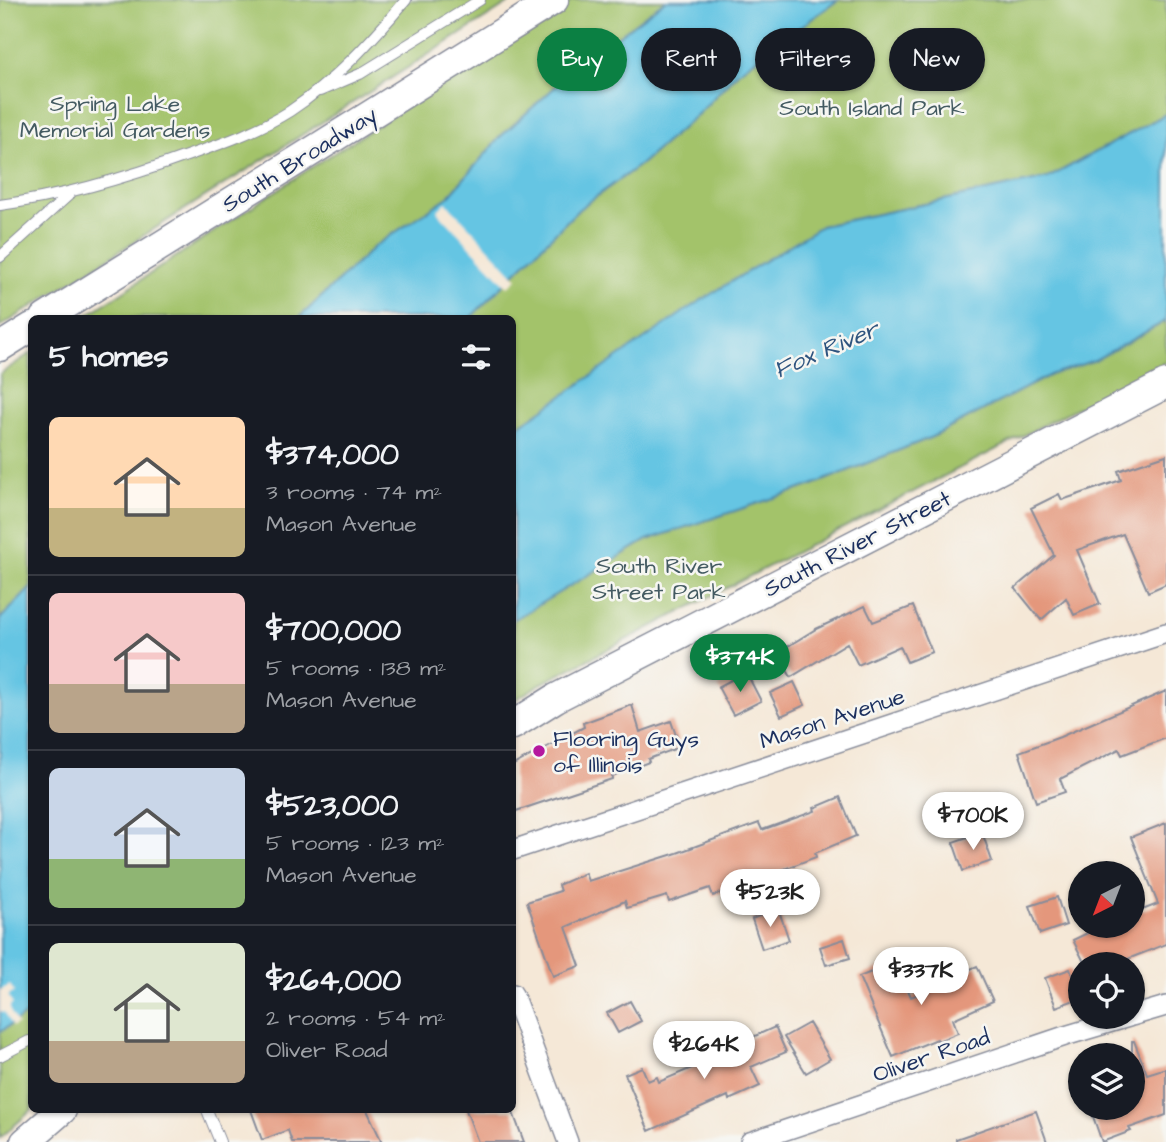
<!DOCTYPE html>
<html lang="en">
<head>
<meta charset="utf-8">
<style>
  body { margin:0; font-family:"Architects Daughter",sans-serif; background:#20242c; color:#f1f3f6; height:100vh; display:flex; flex-direction:column; font-size:26px; white-space:nowrap }
  * { box-sizing:border-box; margin:0 }
  p { font-size:23px; color:#9ea1a6 }
  .icon { flex:none; width:38px; height:38px; fill:none; stroke:currentColor; stroke-width:2; stroke-linecap:round; stroke-linejoin:round }
  .map { position:relative; flex:1; overflow:hidden }
  .details { position:absolute; left:28px; top:315px; width:488px; height:798px; display:flex; flex-direction:column; background:#171b24; border-radius:10px; box-shadow:0 2px 5px #0004 }
  .details>* { flex:none }
  .banner { position:absolute; left:537px; top:28px; width:523px; height:63px; display:flex; gap:14px }
  .needle { width:46px; rotate:222deg }
  .tools { position:absolute; left:1068px; top:861px; display:grid; gap:14px }
  .tools a { display:grid; place-items:center; width:77px; height:77px; border-radius:50%; background:#171b24; box-shadow:0 2px 5px #0004; font-size:35px }
  .price { position:absolute; translate:-50% -60px; padding:0 16px; border-radius:24px; background:#fff; color:#222; font-size:23px; line-height:46px; filter:drop-shadow(0 2px 4px #0008) }
  .price::after { content:''; position:absolute; left:50%; top:42px; width:21px; height:16px; margin-left:-10px; background:inherit; clip-path:polygon(0 0,100% 0,50% 100%) }
  .price.active { background:#0b8043; color:#fff }
  ul { padding:0; list-style:none }
  li { display:flex; align-items:center; gap:21px; height:175px; padding:0 21px }
  li+li { border-top:2px solid #363941 }
  li span { display:grid; place-items:center; flex:none; width:196px; height:140px; border-radius:10px; color:#555 }
  li>.icon { margin-inline-start:auto }
  span .icon { width:84px; height:84px; fill:#fffc; stroke-width:1 }
  li b { font-size:30px }
  h2 { display:flex; justify-content:space-between; align-items:center; height:84px; padding:0 21px; font-size:30px }
  .pill { padding:0 24px; border-radius:32px; background:#171b24; box-shadow:0 2px 5px #0004; font-size:24px; line-height:63px }
  .pill.active { background:#0b8043; color:#fff }
  .map>svg:first-child { display:block }
  .green { fill:#a3c36b; stroke:#5f7964; stroke-width:2 }
  .water { fill:#65c5e3; stroke:#407aa0; stroke-width:2 }
  .pier { fill:#f5e8d7 }
  .building { fill:#e4977b }
  .lines { fill:none; stroke-linecap:round; stroke-linejoin:round }
  .lane-casing { stroke:#888c9a; stroke-width:12 }
  .street-casing { stroke:#888c9a; stroke-width:22 }
  .secondary-casing { stroke:#888c9a; stroke-width:31 }
  .lane { stroke:#fff; stroke-width:10 }
  .street { stroke:#fff; stroke-width:19 }
  .secondary { stroke:#fff; stroke-width:28 }
  .poi-dot { fill:#b5179e; stroke:#f6f6f2; stroke-width:2.5 }
  .labels { text-anchor:middle; stroke-width:5; stroke-linejoin:round; paint-order:stroke }
  .park-label { font-size:23px; fill:#445b62; stroke:#f6f6f2 }
  .street-label { font-size:23px; fill:#1b2f5e; stroke:#f6f6f2 }
  .poi-label { font-size:23px; fill:#1b2f5e; stroke:#f6f6f2; text-anchor:start }
  .water-label { font-size:24px; font-style:italic; fill:#2e547f; stroke:#f6f6f2 }
</style>
</head>
<body>
<div class="map">
<svg width="1166" height="1142" viewBox="0 0 1166 1142">
  <rect width="100%" height="100%" fill="#f6f6f2"/>
  <filter id="ink" filterUnits="userSpaceOnUse"><feTurbulence type="fractalNoise" baseFrequency=".0143" numOctaves="2"/><feDisplacementMap in="SourceGraphic" scale="14" xChannelSelector="R" yChannelSelector="G"/><feConvolveMatrix kernelMatrix="1 2 1 2 8 2 1 2 1" color-interpolation-filters="sRGB"/></filter>
  <filter id="wash" filterUnits="userSpaceOnUse"><feTurbulence type="fractalNoise" baseFrequency=".00686" numOctaves="4" result="noise"/><feDisplacementMap in="SourceGraphic" scale="28" xChannelSelector="R" yChannelSelector="G"/><feGaussianBlur stdDeviation="1.57" result="paint"/><feColorMatrix in="noise" values="0 0 0 0 0 0 0 0 0 0 0 0 0 0 0 0 0 1.4 0 .05"/><feComposite in="paint" operator="in"/></filter>
  <g filter="url(#wash)">
    <rect width="100%" height="100%" fill="#f5e8d7"/>
    <path class="green" d="M0,0H514L0,327Z
      M573,0H666L576,68L500,137L448,197L375,246L299,318H83L315,165Z
      M838,0H1166V114L1048,178L821,226L513,430V318H470L579,209L641,164L699,113L739,71Z
      M1166,321V362L542,683L513,701V620L647,540L810,486L932,437L1050,375L1095,360Z
      M31,353V588L0,619V374Z
      M31,1011L32,1110L0,1138V1032Z"/>
    <path class="water" d="M666,0H838L739,71L699,113L641,164L579,209L470,318H299L375,246L448,197L500,137L576,68Z
      M1166,114V321L1095,360L1050,375L932,437L810,486L647,540L513,620V430L695,304L821,226L1048,178Z
      M31,588V1011L0,1032V619Z"/>
    <path class="pier" d="M446,202L517,278L508,287L437,211Z
      M10,985L14,992L8,996L13,1004L10,1005V1011L18,1024L13,1027L5,1013L0,1011V990Z"/>
    <g id="blocks">
      <path class="building" d="M1166,455V584L1148,592L1123,534L1077,550L1100,604L1074,615L1066,598L1041,620L1015,588L1054,555L1031,508L1059,494L1062,500L1121,480L1118,471Z
        M865,606L873,622L913,606L932,652L907,662L900,646L858,665L847,643L791,677L777,653L816,629Z
        M746,672L761,701L733,715L718,687Z
        M794,682L805,705L781,716L770,693Z
        M1166,691V738L1122,755L1119,749L1060,779L1065,792L1036,802L1019,752L1060,737Z
        M632,705L640,732L671,721L680,747L648,759L649,762L612,776V779L513,812V765L584,727L583,723Z
        M840,797L856,836L815,853L816,857L713,896L710,888L669,902L667,896L627,908L625,901L566,927L580,966L553,976L527,902L560,891L558,885L585,873L588,881L677,853L759,823L762,830L815,811L814,808Z
        M1166,823V944L1115,964H1085L1073,940L1102,926H1132V914L1158,904L1131,837Z
        M982,832L992,861L963,871L953,842Z
        M1057,897L1066,925L1040,934L1030,906Z
        M778,908L789,940L762,949L752,919Z
        M844,939L850,958L826,965L820,947Z
        M896,962L911,997L956,979L955,976L977,966L993,1001L953,1019L958,1033L938,1041L937,1039L893,1057L859,977Z
        M1070,969L1080,998L1056,1007L1045,978Z
        M630,1001L641,1021L618,1033L607,1013Z
        M809,1023L830,1059L806,1073L784,1037Z
        M775,1027L786,1052L751,1067L760,1086L729,1100L728,1096L649,1131L625,1074L642,1067L648,1081L657,1077L659,1082L711,1060L710,1056Z
        M1132,1041H1134L1147,1074L1166,1068V1115L1129,1128L1131,1131L1102,1142L1090,1108H1132Z
        M251,1110H367L382,1142H292L288,1130L262,1140Z
        M466,1110H512L524,1142H478Z
        M1036,1111L1047,1142H956V1139Z"/>
    </g>
  </g>
  <g filter="url(#ink)">
    <use href="#blocks" fill-opacity="0" stroke="#888c9a" stroke-width="2"/>
    <g class="lines">
      <defs>
        <path id="lane" d="M320,91L360,74L480,0
          M0,205C66,196 129,177 192,154C224,143 260,130 290,111C334,82 372,40 406,0
          M0,257L70,194
          M0,1056L29,1041
          M207,1110L220,1142"/>
        <path id="street" d="M513,850L1166,633
          M513,994L568,1142
          M1132,1016L1166,1006
          M750,1142L1065,1036L1129,1017"/>
        <path id="secondary" d="M45,318L554,0
          M0,347L32,327
          M513,725L556,698L1166,384
          M25,1142L62,1110"/>
      </defs>
      <use href="#lane" class="lane-casing"/>
      <use href="#street" class="street-casing"/>
      <use href="#secondary" class="secondary-casing"/>
      <use href="#lane" class="lane"/>
      <use href="#street" class="street"/>
      <use href="#secondary" class="secondary"/>
    </g>
  </g>
  <circle class="poi-dot" cx="539" cy="751" r="7"/>
  <g class="labels">
    <g class="park-label">
      <text x="115" y="111">Spring Lake<tspan x="115" dy="26">Memorial Gardens</tspan></text>
      <text x="872" y="115">South Island Park</text>
      <text x="659" y="573">South River<tspan x="659" dy="26">Street Park</tspan></text>
    </g>
    <g class="street-label">
      <text transform="translate(299 159) rotate(-32)" y="8">South Broadway</text>
      <text transform="translate(857 543) rotate(-27)" y="8">South River Street</text>
      <text transform="translate(832 718) rotate(-18)" y="8">Mason Avenue</text>
      <text transform="translate(931 1055) rotate(-19)" y="8">Oliver Road</text>
    </g>
    <g class="poi-label">
      <text x="553" y="746">Flooring Guys<tspan x="553" dy="26">of Illinois</tspan></text>
    </g>
    <g class="water-label">
      <text transform="translate(826 349) rotate(-23)" y="8">Fox River</text>
    </g>
  </g>
</svg>
<div class="tools">
<a><svg class="needle" viewBox="-14 -14 28 28"><path d="M0-13l5 13h-10z" fill="#e53935"/><path d="M0 13l5-13h-10z" fill="#9ea1a6"/></svg></a>
<a><svg class="icon" aria-label="locate" viewBox="0 0 24 24"><circle cx="12" cy="12" r="6"/><path d="M12 2v4M12 18v4M2 12h4M18 12h4"/></svg></a>
<a><svg class="icon" aria-label="layers" viewBox="0 0 24 24"><path d="M12 4l9 5-9 5-9-5zM3 14l9 5 9-5"/></svg></a>
</div>
<b class="price active" style="left:740px;top:694px">$374K</b>
<b class="price" style="left:973px;top:852px">$700K</b>
<b class="price" style="left:770px;top:929px">$523K</b>
<b class="price" style="left:921px;top:1007px">$337K</b>
<b class="price" style="left:704px;top:1081px">$264K</b>
<div class="banner">
<a class="pill active">Buy</a>
<a class="pill">Rent</a>
<a class="pill">Filters</a>
<a class="pill">New</a>
</div>
<section class="details">
<h2>5 homes<svg class="icon" aria-label="filters" viewBox="0 0 24 24"><path d="M4 7h16M4 17h16"/><circle cx="9" cy="7" r="2"/><circle cx="15" cy="17" r="2"/></svg></h2>
<ul>
<li><span style="background:linear-gradient(#ffd9b3 65%,#c2b280 0)"><svg class="icon" aria-label="home" viewBox="0 0 24 24"><path d="M3 11l9-7 9 7M6 9v11h12V9"/></svg></span><div><b>$374,000</b><p>3 rooms · 74 m²</p><p>Mason Avenue</p></div></li>
<li><span style="background:linear-gradient(#f6c9c9 65%,#b9a48a 0)"><svg class="icon" aria-label="home" viewBox="0 0 24 24"><path d="M3 11l9-7 9 7M6 9v11h12V9"/></svg></span><div><b>$700,000</b><p>5 rooms · 138 m²</p><p>Mason Avenue</p></div></li>
<li><span style="background:linear-gradient(#c9d6e8 65%,#8fb573 0)"><svg class="icon" aria-label="home" viewBox="0 0 24 24"><path d="M3 11l9-7 9 7M6 9v11h12V9"/></svg></span><div><b>$523,000</b><p>5 rooms · 123 m²</p><p>Mason Avenue</p></div></li>
<li><span style="background:linear-gradient(#dfe7d0 70%,#b9a48a 0)"><svg class="icon" aria-label="home" viewBox="0 0 24 24"><path d="M3 11l9-7 9 7M6 9v11h12V9"/></svg></span><div><b>$264,000</b><p>2 rooms · 54 m²</p><p>Oliver Road</p></div></li>
</ul>
</section>
</div>
</body>
</html>
